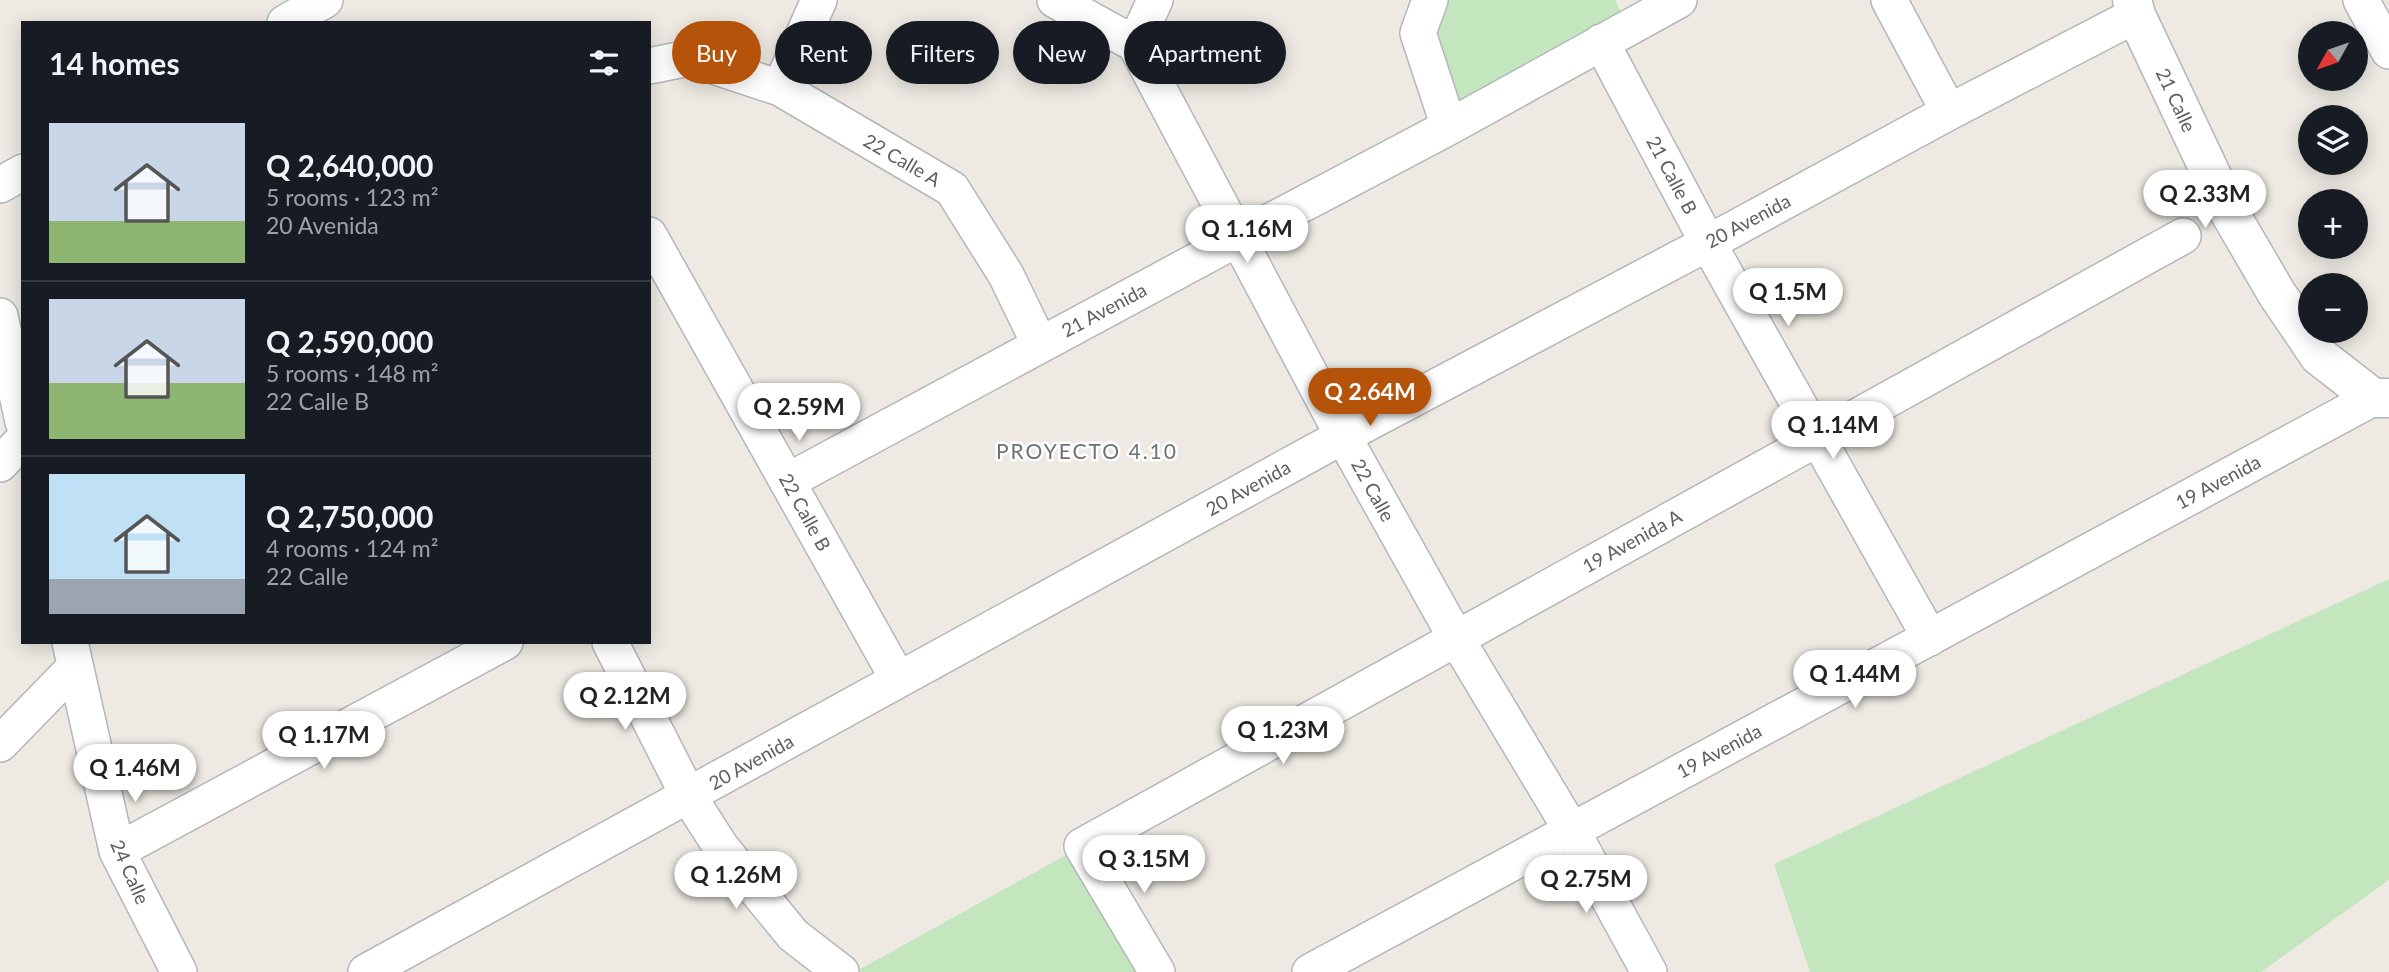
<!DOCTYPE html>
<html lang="en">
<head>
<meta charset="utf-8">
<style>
  body { margin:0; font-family:Lato,sans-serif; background:#242831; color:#f1f3f6; height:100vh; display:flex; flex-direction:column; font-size:26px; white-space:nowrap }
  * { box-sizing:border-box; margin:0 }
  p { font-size:23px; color:#9ea1a6 }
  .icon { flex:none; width:38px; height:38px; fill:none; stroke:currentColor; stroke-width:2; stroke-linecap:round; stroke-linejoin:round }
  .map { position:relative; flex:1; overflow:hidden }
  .side { position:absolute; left:21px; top:21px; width:630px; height:623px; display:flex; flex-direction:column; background:#171b24; border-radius:0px; box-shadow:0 4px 18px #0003 }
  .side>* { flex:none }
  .guide { position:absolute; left:672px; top:21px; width:665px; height:63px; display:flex; gap:14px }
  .needle { width:46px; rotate:230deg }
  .buttons { position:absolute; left:2298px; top:21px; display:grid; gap:14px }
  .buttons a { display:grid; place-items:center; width:70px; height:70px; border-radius:50%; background:#171b24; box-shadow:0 4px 18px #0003; font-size:35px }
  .price { position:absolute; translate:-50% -60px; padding:0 16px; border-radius:24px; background:#fff; color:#222; font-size:23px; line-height:46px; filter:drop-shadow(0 2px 4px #0008) }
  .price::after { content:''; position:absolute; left:50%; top:42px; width:21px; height:16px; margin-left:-10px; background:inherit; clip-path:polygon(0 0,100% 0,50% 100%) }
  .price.active { background:#b45309; color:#fff }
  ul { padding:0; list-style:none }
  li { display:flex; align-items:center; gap:21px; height:175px; padding:0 28px }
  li+li { border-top:2px solid #363941 }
  li span { display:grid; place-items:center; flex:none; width:196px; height:140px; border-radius:0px; color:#555 }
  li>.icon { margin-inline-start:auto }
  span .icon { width:84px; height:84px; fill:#fffc; stroke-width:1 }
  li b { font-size:30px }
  h2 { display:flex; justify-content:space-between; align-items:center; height:84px; padding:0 28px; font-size:30px }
  .pill { padding:0 24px; border-radius:32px; background:#171b24; box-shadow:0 4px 18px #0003; font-size:24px; line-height:63px }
  .pill.active { background:#b45309; color:#fff }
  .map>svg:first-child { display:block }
  .green { fill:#c3e6be }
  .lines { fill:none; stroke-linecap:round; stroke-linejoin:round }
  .minor-casing { stroke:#b3b7ba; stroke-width:38 }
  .tertiary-casing { stroke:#b3b7ba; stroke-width:41 }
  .minor { stroke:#fff; stroke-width:35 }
  .tertiary { stroke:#fff; stroke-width:38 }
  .labels { text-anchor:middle; stroke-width:5; stroke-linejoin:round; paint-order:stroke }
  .street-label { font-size:19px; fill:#5b6064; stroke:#fff }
  .neighbourhood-label { font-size:21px; letter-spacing:2px; fill:#6c7276; stroke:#fff }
</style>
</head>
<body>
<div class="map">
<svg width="2389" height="972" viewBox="0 0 2389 972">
  <rect width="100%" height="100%" fill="#eeeae3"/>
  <path class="green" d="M1430,0H1615L1629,27L1449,127Z
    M2389,579V880L2261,972H1810L1774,864Z
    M1082,846L1157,972H855Z"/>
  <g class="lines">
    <defs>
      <path id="minor" d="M1055,0L1135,44L1343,436L1456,638L1572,831L1649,972
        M1430,0L1418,33L1449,127
        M1889,0L1949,112
        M2361,0L2389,51
        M285,23L325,0
        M1601,42L1708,243L1930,638
        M1135,44L1155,0
        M649,66L689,58L780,88L952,189L1006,275L1040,345
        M780,88L819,0
        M0,185L23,172
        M649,235L898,679
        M0,316L23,422
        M0,464L23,440
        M788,481L1237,239L1449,127L1679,0
        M70,642L117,851L179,972
        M610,642L689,797L721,847L793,935L841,972
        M0,744L75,667
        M117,851L505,642
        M366,972L1343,436L1708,243L1949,112L2136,15
        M1157,972L1082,846L2183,236
        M1310,972L2373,398"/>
      <path id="tertiary" d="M2132,0L2136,15L2228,210L2277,294L2319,356L2373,398H2389"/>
    </defs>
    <use href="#minor" class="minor-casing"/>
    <use href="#tertiary" class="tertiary-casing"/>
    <use href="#minor" class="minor"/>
    <use href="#tertiary" class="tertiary"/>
  </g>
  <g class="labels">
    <g class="street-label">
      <text transform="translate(2176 100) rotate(65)" y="7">21 Calle</text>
      <text transform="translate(902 160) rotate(30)" y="7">22 Calle A</text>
      <text transform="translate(1672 175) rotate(62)" y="7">21 Calle B</text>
      <text transform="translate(1748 221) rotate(-28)" y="7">20 Avenida</text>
      <text transform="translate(1104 310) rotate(-28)" y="7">21 Avenida</text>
      <text transform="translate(2218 482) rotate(-28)" y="7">19 Avenida</text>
      <text transform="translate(1248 488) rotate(-29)" y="7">20 Avenida</text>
      <text transform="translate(1373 490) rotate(61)" y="7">22 Calle</text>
      <text transform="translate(805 512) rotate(61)" y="7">22 Calle B</text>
      <text transform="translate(1632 541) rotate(-29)" y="7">19 Avenida A</text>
      <text transform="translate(1719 751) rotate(-28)" y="7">19 Avenida</text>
      <text transform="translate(751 762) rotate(-29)" y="7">20 Avenida</text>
      <text transform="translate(130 872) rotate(66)" y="7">24 Calle</text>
    </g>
    <g class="neighbourhood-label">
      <text x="1087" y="459">PROYECTO 4.10</text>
    </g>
  </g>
</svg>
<div class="buttons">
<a><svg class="needle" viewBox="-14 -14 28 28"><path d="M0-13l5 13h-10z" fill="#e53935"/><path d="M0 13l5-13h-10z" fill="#9ea1a6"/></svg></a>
<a><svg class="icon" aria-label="layers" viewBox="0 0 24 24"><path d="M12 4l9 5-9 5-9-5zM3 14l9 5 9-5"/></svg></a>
<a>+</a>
<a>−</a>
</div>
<b class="price" style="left:2205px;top:230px">Q 2.33M</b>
<b class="price" style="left:1247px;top:265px">Q 1.16M</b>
<b class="price" style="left:1788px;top:328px">Q 1.5M</b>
<b class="price active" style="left:1370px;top:428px">Q 2.64M</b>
<b class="price" style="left:799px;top:443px">Q 2.59M</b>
<b class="price" style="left:1833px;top:461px">Q 1.14M</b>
<b class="price" style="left:1855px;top:710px">Q 1.44M</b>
<b class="price" style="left:625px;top:732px">Q 2.12M</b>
<b class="price" style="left:1283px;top:766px">Q 1.23M</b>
<b class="price" style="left:324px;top:771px">Q 1.17M</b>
<b class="price" style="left:135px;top:804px">Q 1.46M</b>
<b class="price" style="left:1144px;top:895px">Q 3.15M</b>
<b class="price" style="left:736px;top:911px">Q 1.26M</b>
<b class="price" style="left:1586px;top:915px">Q 2.75M</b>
<div class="guide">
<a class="pill active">Buy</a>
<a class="pill">Rent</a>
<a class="pill">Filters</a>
<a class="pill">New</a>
<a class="pill">Apartment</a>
</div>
<section class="side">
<h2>14 homes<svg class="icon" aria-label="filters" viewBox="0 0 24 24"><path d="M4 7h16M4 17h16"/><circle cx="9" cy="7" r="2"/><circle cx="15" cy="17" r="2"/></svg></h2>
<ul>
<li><span style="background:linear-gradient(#c9d6e8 70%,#8fb573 0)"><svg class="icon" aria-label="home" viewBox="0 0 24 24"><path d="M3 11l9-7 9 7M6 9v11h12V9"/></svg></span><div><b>Q 2,640,000</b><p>5 rooms · 123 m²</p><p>20 Avenida</p></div></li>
<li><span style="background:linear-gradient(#c9d6e8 60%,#8fb573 0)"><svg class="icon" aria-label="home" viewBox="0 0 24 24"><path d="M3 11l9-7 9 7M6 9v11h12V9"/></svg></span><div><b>Q 2,590,000</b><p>5 rooms · 148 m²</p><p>22 Calle B</p></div></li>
<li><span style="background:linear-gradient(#bfe0f5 75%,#9aa5b1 0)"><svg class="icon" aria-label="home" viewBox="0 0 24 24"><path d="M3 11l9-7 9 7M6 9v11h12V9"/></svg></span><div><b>Q 2,750,000</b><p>4 rooms · 124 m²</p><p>22 Calle</p></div></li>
</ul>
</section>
</div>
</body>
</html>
